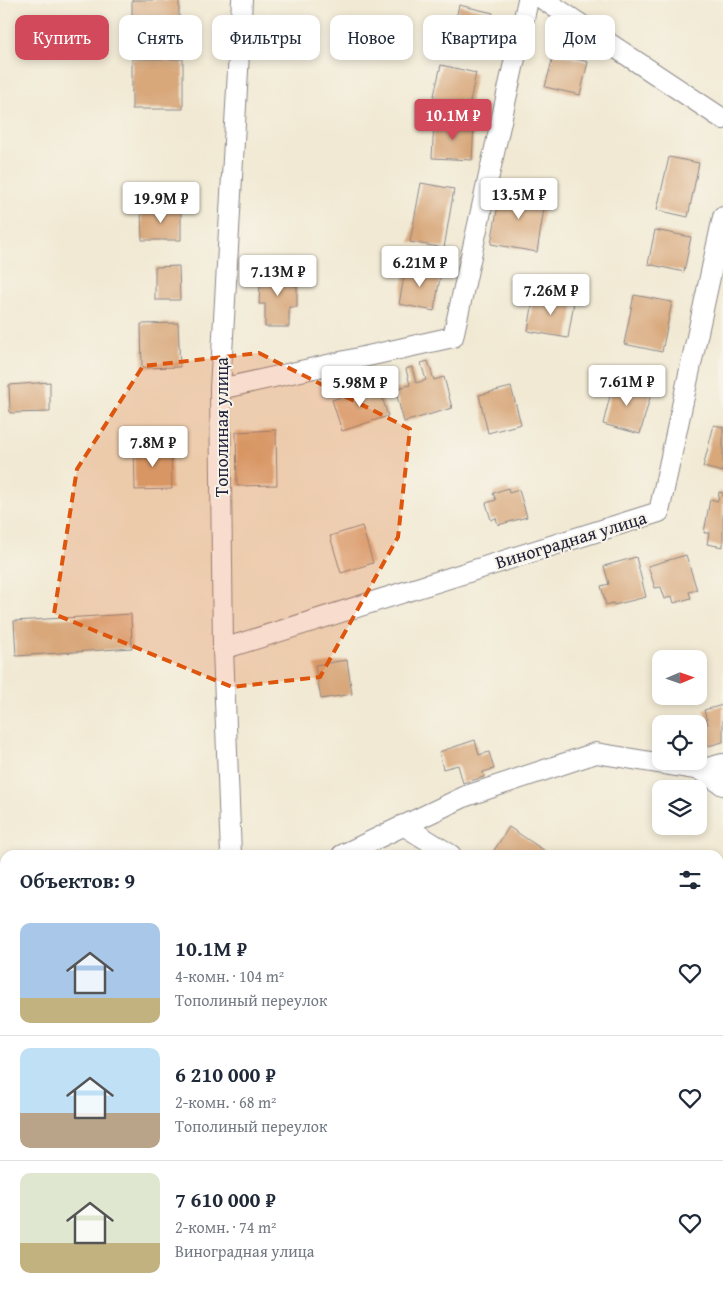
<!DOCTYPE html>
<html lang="ru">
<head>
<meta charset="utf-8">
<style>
  body { margin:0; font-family:"Gentium Book Plus",serif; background:#f6f6f7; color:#1f2937; height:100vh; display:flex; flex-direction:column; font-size:19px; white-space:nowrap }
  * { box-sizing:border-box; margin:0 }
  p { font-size:16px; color:#747a83 }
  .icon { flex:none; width:28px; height:28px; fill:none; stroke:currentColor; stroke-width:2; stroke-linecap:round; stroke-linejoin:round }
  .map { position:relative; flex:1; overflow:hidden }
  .details { position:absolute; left:0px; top:850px; width:724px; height:446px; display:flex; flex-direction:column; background:#fff; border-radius:15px 15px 0 0; box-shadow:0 2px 8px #0003 }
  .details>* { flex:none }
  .guide { position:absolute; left:15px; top:15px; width:694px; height:45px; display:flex; gap:10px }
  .needle { width:32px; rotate:88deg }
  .fabs { position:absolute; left:652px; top:650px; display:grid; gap:10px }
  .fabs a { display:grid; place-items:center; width:55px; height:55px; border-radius:10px; background:#fff; box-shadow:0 2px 8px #0003; font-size:25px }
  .price { position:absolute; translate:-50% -42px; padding:0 11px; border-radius:5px; background:#fff; color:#222; font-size:16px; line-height:32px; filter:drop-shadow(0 1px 2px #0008) }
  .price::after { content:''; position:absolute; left:50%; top:30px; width:15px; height:11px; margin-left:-8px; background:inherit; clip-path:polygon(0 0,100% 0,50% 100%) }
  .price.on { background:#d1495b; color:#fff }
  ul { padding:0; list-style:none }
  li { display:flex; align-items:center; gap:15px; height:125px; padding:0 20px }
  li+li { border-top:1px solid #e0e1e3 }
  li span { display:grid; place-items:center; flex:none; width:140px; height:100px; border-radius:10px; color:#555 }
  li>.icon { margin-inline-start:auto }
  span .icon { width:60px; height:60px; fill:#fffc; stroke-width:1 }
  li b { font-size:21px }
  h2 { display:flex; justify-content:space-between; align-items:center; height:60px; padding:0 20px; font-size:21px }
  .chip { padding:0 18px; border-radius:10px; background:#fff; box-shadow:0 2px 8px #0003; font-size:18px; line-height:45px }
  .chip.on { background:#d1495b; color:#fff }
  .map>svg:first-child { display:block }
  .building { fill:#d8a77a }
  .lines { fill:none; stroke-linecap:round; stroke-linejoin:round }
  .minor-casing { stroke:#8a8687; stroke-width:22 }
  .minor { stroke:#fff; stroke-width:20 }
  .marked { fill:#de560e; fill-opacity:0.2; stroke:#de560e; stroke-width:4; stroke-dasharray:10 6; stroke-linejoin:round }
  .labels { text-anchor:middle; stroke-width:4; stroke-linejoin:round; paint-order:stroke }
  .street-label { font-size:18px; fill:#22223b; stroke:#f7f3e8 }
</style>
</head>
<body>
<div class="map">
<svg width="723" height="1296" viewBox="0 0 723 1296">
  <rect width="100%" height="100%" fill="#f7f3e8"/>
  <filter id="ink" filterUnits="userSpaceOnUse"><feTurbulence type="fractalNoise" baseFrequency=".02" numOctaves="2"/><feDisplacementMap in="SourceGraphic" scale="10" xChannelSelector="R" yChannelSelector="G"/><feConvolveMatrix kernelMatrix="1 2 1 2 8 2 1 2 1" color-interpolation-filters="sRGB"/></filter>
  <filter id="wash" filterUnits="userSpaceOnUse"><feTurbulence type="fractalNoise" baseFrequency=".0096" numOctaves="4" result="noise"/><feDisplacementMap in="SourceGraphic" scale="20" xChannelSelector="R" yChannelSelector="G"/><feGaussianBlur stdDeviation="1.12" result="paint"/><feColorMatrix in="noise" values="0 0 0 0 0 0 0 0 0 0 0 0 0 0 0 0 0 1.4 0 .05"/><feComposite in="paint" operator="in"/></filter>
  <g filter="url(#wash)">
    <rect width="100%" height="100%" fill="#f1e9d3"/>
    <g id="blocks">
      <path class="building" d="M132,0H179V28L132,27Z
        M459,5L493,13L484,54L450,46Z
        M554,53L588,62L580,95L545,87Z
        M132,59H183V109H132Z
        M441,65L476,73L468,111L432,104Z
        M434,122L474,124L472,160L432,158Z
        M669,157L699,163L688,217L657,210Z
        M421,183L454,189L444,248L410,242Z
        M501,188L546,196L537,252L491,244Z
        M181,208V240H142L141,209Z
        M655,230L691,237L684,272L648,264Z
        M179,266L180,300H155V267Z
        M406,266L441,273L434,311L399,304Z
        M267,267H291L290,285L297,286V307H289V327H265V304H259L260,284H267Z
        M534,295L574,302L568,338L528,331Z
        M634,295L672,302L662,352L624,344Z
        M178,323L180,367L142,368L141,324Z
        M428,361L434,380L444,377L452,408L404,422L395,389L410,385L406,369L412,367L416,383L426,380L421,363Z
        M614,380L652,390L640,434L603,424Z
        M50,382V412L10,413L9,385Z
        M378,385L388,416L342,431L332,400Z
        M511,387L521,424L488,433L479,395Z
        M714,425L723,427V472L703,467Z
        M276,430L277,485L237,486L236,432Z
        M171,445L172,489L135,490L134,446Z
        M508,488L509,493L519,490L527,517L498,525L496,518L491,520L486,503L496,500L493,493Z
        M719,492L723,493V547L707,544L709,533H704L710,499L718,501Z
        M362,526L373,563L341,573L330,536Z
        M686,555L697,590L689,592L691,598L674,603L672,596L665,599L661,587L655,588L648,566Z
        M636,557L646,597L614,605L613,603L606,605L601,586L609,584L604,566Z
        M131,614L132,648L16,656L14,621Z
        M347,660L352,694L321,699L315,665Z
        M723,705V742L708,746L702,725L708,724L704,710Z
        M475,740L479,755L489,752L494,769L483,772L484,777L463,783L458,765L443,769L439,752Z
        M509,827L545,851L543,855H491Z
        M719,963L723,966V995L719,992Z
        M719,1204L723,1206V1244L719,1242Z
        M5,1276V1291H40L41,1296H0V1277Z
        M671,1291H703L701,1296H669Z"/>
    </g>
  </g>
  <g filter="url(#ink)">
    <use href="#blocks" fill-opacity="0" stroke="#8a8687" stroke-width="1"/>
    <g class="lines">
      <defs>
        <path id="minor" d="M544,0L723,119
          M220,389L453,337L528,0
          M223,649L659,512L723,217
          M700,770L723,785
          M403,825L451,855
          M231,855L223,649L220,389L242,0
          M342,855L466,796L596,753L700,770L723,764
          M0,1002H5
          M719,1024L723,1027
          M0,1253L5,1251
          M719,1265L723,1267
          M266,1291V1296"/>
      </defs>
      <use href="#minor" class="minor-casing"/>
      <use href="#minor" class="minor"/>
    </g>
  </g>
  <path class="marked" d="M259,353L410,429L398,537L320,677L232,687L54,614L77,469L143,366Z"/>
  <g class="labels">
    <g class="street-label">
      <text transform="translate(222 427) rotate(-90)" y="6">Тополиная улица</text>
      <text transform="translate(571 540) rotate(-17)" y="6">Виноградная улица</text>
    </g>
  </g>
</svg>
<div class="fabs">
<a><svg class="needle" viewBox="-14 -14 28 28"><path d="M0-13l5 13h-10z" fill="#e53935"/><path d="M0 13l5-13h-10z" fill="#747a83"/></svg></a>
<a><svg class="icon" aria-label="locate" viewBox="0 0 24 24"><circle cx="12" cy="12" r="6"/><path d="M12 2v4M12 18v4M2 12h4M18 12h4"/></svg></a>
<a><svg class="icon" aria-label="layers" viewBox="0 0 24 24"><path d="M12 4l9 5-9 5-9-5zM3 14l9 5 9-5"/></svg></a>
</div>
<b class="price on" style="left:453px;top:141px">10.1M ₽</b>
<b class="price" style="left:519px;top:220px">13.5M ₽</b>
<b class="price" style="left:161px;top:224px">19.9M ₽</b>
<b class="price" style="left:420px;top:288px">6.21M ₽</b>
<b class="price" style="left:278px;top:297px">7.13M ₽</b>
<b class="price" style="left:551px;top:316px">7.26M ₽</b>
<b class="price" style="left:627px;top:407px">7.61M ₽</b>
<b class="price" style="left:360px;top:408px">5.98M ₽</b>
<b class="price" style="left:153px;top:468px">7.8M ₽</b>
<div class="guide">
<a class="chip on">Купить</a>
<a class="chip">Снять</a>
<a class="chip">Фильтры</a>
<a class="chip">Новое</a>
<a class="chip">Квартира</a>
<a class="chip">Дом</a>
</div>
<section class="details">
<h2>Объектов: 9<svg class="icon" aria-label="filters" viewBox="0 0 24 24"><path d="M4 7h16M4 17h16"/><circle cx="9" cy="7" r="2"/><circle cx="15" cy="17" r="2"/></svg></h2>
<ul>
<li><span style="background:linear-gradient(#a9c7e8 75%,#c2b280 0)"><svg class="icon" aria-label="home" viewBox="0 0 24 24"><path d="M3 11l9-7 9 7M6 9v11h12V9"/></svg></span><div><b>10.1M ₽</b><p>4-комн. · 104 m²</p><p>Тополиный переулок</p></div><svg class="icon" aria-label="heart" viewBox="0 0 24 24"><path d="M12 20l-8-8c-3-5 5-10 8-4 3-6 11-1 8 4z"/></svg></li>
<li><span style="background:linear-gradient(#bfe0f5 65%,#b9a48a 0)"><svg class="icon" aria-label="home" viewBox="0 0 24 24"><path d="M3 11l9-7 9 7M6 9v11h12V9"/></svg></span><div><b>6 210 000 ₽</b><p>2-комн. · 68 m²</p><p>Тополиный переулок</p></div><svg class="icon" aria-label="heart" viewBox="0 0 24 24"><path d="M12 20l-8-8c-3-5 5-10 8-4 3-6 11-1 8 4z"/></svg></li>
<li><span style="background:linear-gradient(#dfe7d0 70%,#c2b280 0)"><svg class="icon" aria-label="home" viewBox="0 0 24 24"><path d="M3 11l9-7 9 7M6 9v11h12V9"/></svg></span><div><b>7 610 000 ₽</b><p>2-комн. · 74 m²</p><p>Виноградная улица</p></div><svg class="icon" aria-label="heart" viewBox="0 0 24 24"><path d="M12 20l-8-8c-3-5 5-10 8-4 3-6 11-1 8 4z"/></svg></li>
</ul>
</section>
</div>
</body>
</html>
